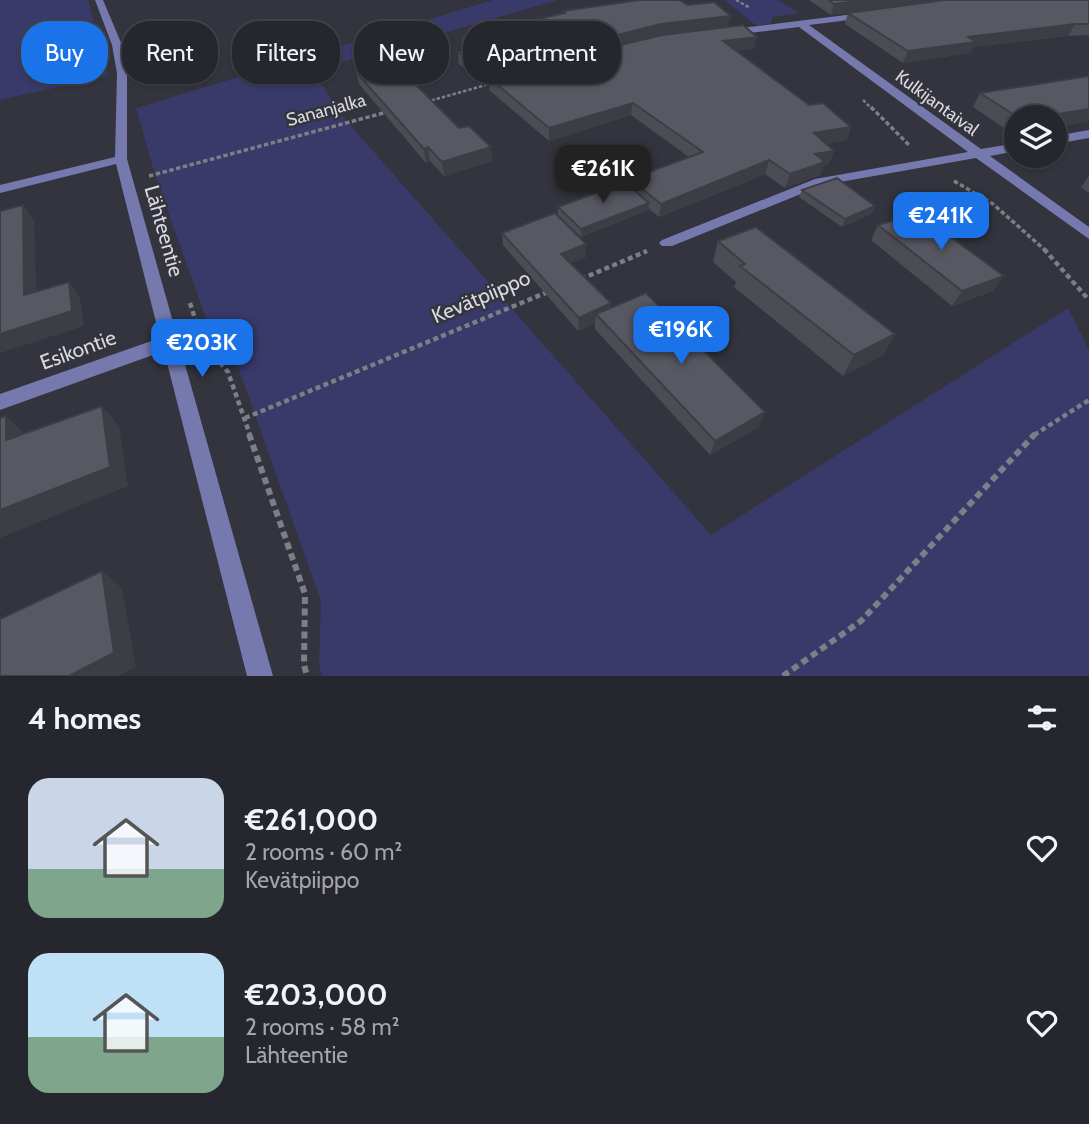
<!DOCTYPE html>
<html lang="en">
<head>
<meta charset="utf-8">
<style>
  body { margin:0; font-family:Cabin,sans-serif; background:#2e2f36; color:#f1f3f6; height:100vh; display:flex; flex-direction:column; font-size:26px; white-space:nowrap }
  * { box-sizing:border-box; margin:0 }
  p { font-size:23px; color:#a4a5aa }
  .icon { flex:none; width:38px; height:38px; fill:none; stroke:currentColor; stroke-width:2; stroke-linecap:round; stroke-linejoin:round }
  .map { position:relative; height:676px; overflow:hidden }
  .panel { display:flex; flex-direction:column; background:#26272e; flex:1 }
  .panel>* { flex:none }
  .top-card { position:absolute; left:21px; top:21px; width:700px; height:63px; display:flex; gap:14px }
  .controls { position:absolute; left:1004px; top:105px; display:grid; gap:14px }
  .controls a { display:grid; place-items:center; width:63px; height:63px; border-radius:50%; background:#26272e; box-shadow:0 2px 5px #0004,0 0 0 2px #42444a; font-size:35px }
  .price { position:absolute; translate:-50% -60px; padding:0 16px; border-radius:14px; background:#1a73e8; color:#fff; font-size:23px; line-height:46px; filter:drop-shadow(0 2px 4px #0008) }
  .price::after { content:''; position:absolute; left:50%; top:42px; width:21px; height:16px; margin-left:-10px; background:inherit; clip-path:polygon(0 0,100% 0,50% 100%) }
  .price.current { background:#222; color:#fff }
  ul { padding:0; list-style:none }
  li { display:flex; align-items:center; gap:21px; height:175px; padding:0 28px }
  li span { display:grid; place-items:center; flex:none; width:196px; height:140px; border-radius:21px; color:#555 }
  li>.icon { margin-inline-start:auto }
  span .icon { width:84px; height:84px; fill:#fffc; stroke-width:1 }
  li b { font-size:30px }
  h2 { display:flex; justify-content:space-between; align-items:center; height:84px; padding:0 28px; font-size:30px }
  .pill { padding:0 24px; border-radius:28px; background:#26272e; box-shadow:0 2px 5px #0004,0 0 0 2px #42444a; font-size:24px; line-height:63px }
  .pill.current { background:#1a73e8; color:#fff }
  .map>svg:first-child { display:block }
  .green { fill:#393a69 }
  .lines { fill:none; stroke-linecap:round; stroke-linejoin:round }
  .path-far3 { stroke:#7e7e86; stroke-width:2.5; stroke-dasharray:3.5 2; stroke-linecap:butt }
  .path-far2 { stroke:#7e7e86; stroke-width:3.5; stroke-dasharray:4.5 2.5; stroke-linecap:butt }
  .path-far1 { stroke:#7e7e86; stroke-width:4.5; stroke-dasharray:5 3.5; stroke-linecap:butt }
  .path { stroke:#7e7e86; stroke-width:6; stroke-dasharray:7 4.5; stroke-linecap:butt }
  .minor { fill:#7579ad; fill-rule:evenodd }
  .wall { fill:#4b4c54 }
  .shaded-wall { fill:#3d3e45 }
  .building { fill:#575862; stroke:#3d3e45; stroke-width:2 }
  .labels { text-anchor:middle; stroke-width:5; stroke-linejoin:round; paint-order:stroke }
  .far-street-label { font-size:18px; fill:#d9d9df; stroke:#33343d }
  .street-label { font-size:21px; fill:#d9d9df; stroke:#33343d }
</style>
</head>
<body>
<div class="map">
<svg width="1089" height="676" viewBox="0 0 1089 676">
  <rect width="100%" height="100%" fill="#33343d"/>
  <path class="green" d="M0,0H88L108,76L0,100Z
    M493,0H558L314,70L337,110L711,535L1068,308L1089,350V676H322L319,665L321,601L236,361L213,338L156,178L136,108Z
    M724,0H778L799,13L772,17L771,23L757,26Z"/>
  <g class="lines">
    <path class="path-far3" d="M736,0L750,8
      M863,100L872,109
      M426,102L486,85"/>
    <path class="path-far2" d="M871,107L909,145
      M149,176L387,112
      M954,181L993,204L1046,251"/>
    <path class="path-far1" d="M1044,249L1089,300
      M581,279L647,251
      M190,303L202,341L228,372L250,435
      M245,418L550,291
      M1034,435L1089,400"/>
    <path class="path" d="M249,434L305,594L304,665L307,676
      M783,676L861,621L1035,434"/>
    <path class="minor" d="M95,0H103L122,45L127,73V159L273,676H247L164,351L0,410V394L160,338L116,164L0,193V185L115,157L117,73L112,45Z
      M870,12L873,13V17L809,25L981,149L1017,143V151L990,156L1089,227V239L976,158L823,185L672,246H662L659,243L662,240L815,179L968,152L799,27L725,36L720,33L725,30Z
      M1089,130V138L1055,144V136Z"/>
  </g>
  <path class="wall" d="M809,0H1089V35L1068,36L973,47L970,53L903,63L845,24L848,13L854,12L831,15Z
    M688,5L729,27L757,37L754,48L736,51L809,105L851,127L847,140L825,144L834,151L829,164L824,165L820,175L785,188L765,174L659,217L648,208V210L581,237L558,215V207L629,186L630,179L689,157L631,115L549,141L489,90V80L480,82L459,64L458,52L465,50L463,49L462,37L563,14V11Z
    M356,72L491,147L492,161L444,176L430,161L426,163L359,84Z
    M980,93L1089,121L1055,127V117H1017V129L1007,130L973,107Z
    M1089,176V193L1081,187Z
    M802,190L875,206L871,214L842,227L799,197Z
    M878,225L993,291L952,306L871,240Z
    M502,233L586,257L570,263L610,308L759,427L710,455L595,329V323L578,331L503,245Z
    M718,241L895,334L883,355L843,376L734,287L736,282L713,262Z"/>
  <path class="shaded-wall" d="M866,0H952L831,15L834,4Z
    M731,16L728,27L488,77L489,80L480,82L479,70L661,24Z
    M1075,24L1068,36L973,47L970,53L903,63L908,51L968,37Z
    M757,37L754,48L720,53L723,41Z
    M633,103L631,115L549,141V128Z
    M1089,109V121L1055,127V117H1033Z
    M1028,114L1026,117H1017V129L1007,130L1016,116Z
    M851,127L847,140L809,146L814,133Z
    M428,147L430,161L426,163L424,149Z
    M491,147L492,161L444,176L442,162Z
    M834,151L829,164L824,165L820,175L785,188L790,174L815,154Z
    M769,160L765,174L659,217L661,204Z
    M649,203L648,210L581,237V229Z
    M23,205L34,220L37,310L24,295Z
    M875,206L871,214L842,227L845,219Z
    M586,244V257L561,267V254Z
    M1004,276L993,291L952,306L962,291Z
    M69,282L80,297L84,326L0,353V334Z
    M611,303L609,317L596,314L595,323L578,331L579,318Z
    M895,334L883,355L843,376L854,355Z
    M102,406L119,426L128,486L0,538V510Z
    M765,412L759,427L710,455L715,441Z
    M6,416L27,436L6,440Z
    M102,571L122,588L136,667L118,676H69Z"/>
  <path class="building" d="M639,0H679L688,5L714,2L731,16L661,24L479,70L458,52L476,47L462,37L565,13L563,11Z
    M829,0H866L834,4Z
    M944,0H1089V24H1075L968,37L976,42L908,51L848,13Z
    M743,25L757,37L723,41L809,105L823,103L851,127L814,133L834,151L815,154L825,162L790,174L769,160L661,204L630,179L703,152L633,103L549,128L488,77L662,35Z
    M393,62L459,128L469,126L491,147L442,162L428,147L424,149L356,72Z
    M1089,76V109L1058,114L1033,117L1028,114L1016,116L980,93Z
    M837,178L875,206L845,219L802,190Z
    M625,182L649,203L581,229L558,207Z
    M23,205L24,295L69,282L72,311L0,334V211Z
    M555,213L586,244L561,254L611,303L579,318L502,233Z
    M918,213L1004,276L962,291L878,225Z
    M756,227L895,334L854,355L740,266L745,264L718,241Z
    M646,293L765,412L715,441L596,314Z
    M102,406L110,467L0,510V418L6,416V440Z
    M102,571L114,653L69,676H0V619Z"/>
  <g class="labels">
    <g class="far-street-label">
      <text transform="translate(937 103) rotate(36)" y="6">Kulkijantaival</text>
      <text transform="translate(326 110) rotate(-15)" y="6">Sananjalka</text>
    </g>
    <g class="street-label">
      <text transform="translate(164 231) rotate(74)" y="7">Lähteentie</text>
      <text transform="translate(481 297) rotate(-23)" y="7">Kevätpiippo</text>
      <text transform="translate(78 350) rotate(-20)" y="7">Esikontie</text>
    </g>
  </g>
</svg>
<div class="controls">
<a><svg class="icon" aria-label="layers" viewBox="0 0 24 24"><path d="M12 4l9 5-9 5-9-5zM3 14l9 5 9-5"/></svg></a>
</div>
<b class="price current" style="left:603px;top:205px">€261K</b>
<b class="price" style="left:941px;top:252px">€241K</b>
<b class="price" style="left:681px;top:366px">€196K</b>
<b class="price" style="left:202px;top:379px">€203K</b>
<div class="top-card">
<a class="pill current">Buy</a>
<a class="pill">Rent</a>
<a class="pill">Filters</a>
<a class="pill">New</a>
<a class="pill">Apartment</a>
</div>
</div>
<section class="panel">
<h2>4 homes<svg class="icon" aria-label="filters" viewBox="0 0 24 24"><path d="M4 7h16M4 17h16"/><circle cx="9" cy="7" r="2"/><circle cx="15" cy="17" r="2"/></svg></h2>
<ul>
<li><span style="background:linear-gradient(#c9d6e8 65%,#7fa58c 0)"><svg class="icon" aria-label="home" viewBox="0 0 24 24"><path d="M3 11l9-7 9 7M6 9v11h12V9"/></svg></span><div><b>€261,000</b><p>2 rooms · 60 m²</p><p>Kevätpiippo</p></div><svg class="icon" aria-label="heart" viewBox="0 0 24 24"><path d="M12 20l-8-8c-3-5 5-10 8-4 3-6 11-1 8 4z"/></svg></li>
<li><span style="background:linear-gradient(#bfe0f5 60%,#7fa58c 0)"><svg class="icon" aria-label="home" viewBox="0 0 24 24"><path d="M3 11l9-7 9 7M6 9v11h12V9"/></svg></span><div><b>€203,000</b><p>2 rooms · 58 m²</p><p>Lähteentie</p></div><svg class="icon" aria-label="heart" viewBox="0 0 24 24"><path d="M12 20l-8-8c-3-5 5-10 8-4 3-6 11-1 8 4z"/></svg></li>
</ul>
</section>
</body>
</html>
